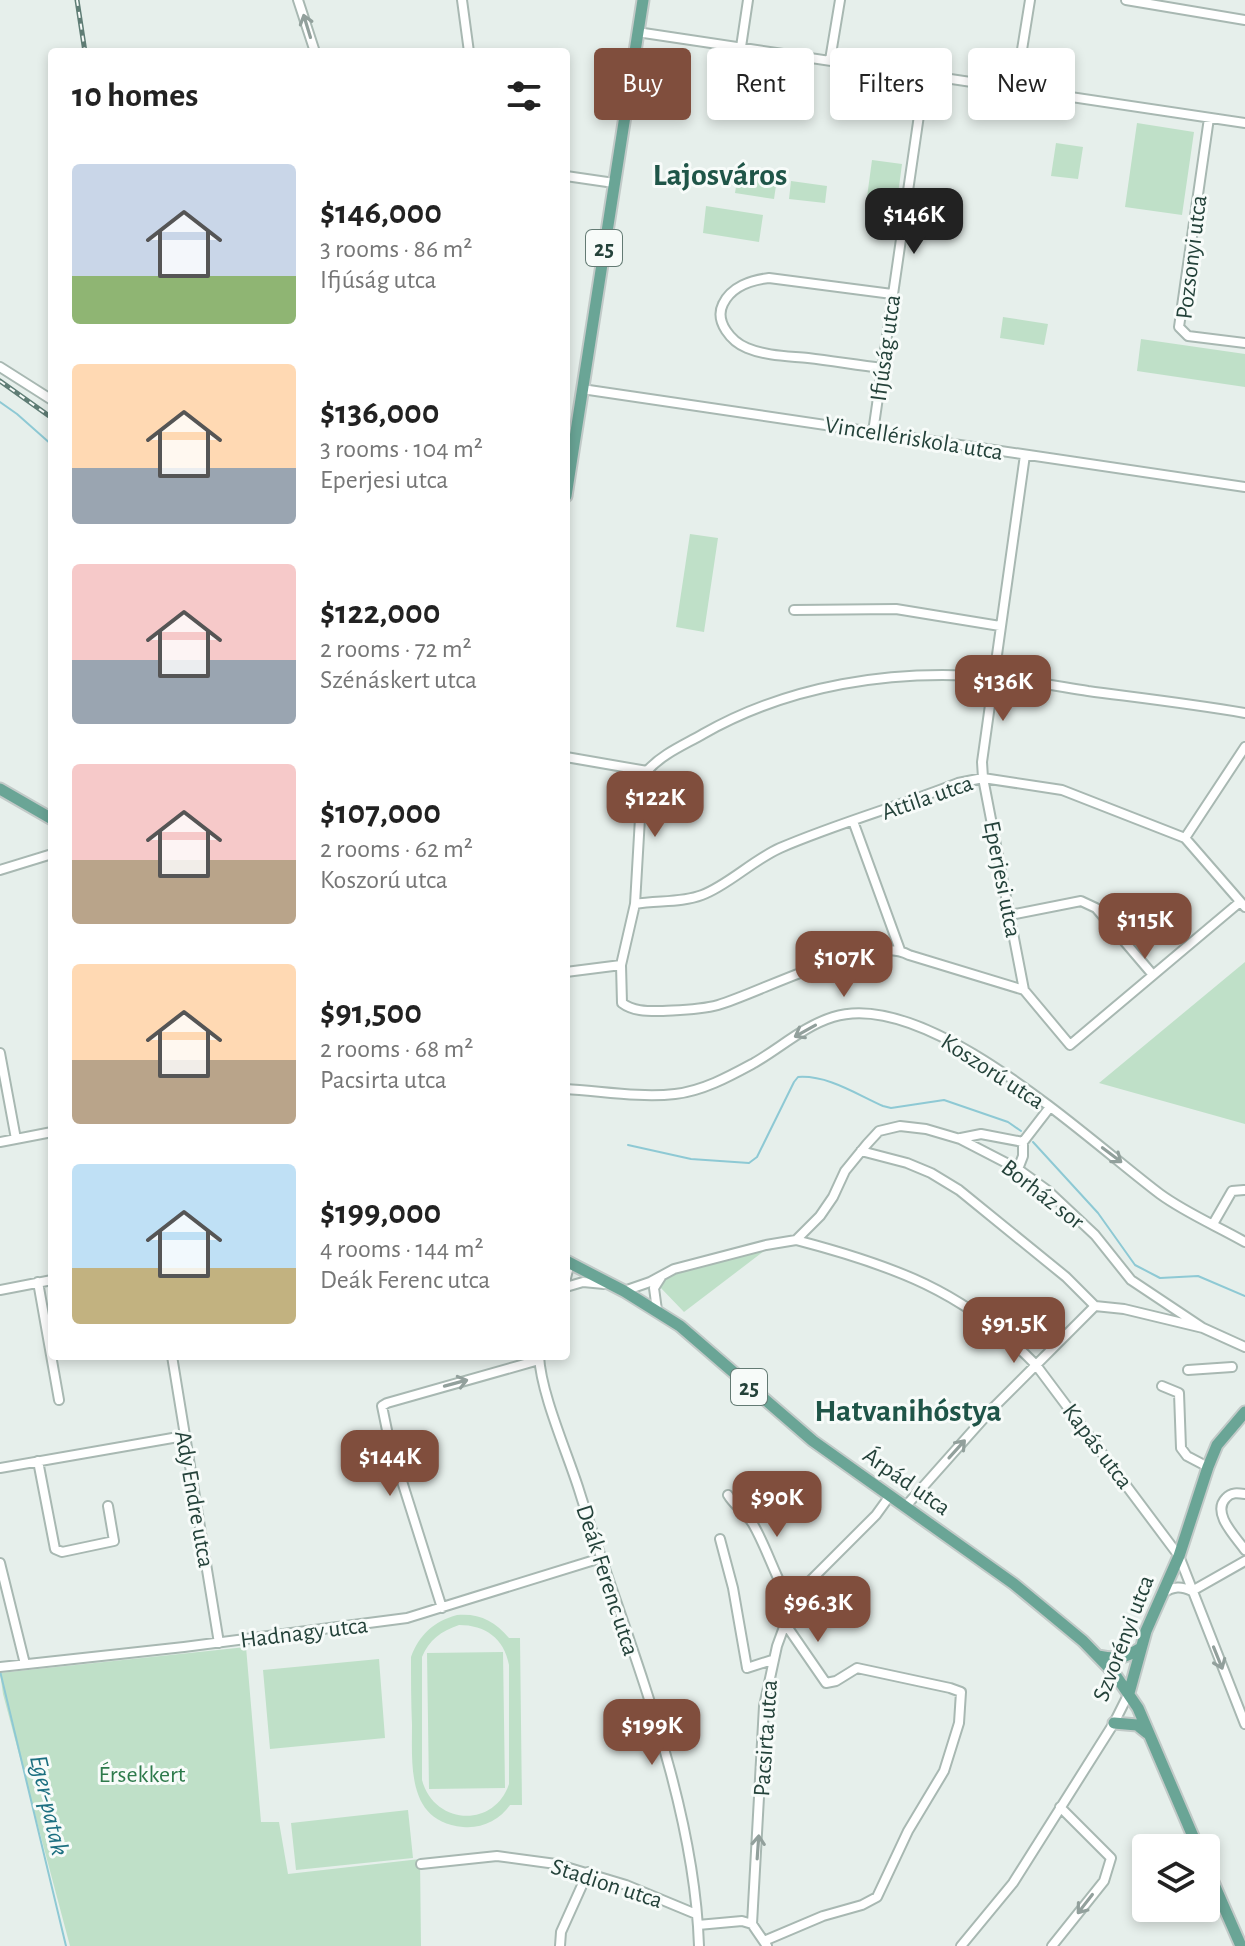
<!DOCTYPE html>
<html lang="en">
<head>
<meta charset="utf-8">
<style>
  body { margin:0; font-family:"Alegreya Sans",sans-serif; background:#f2f2f2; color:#222; height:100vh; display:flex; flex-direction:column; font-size:30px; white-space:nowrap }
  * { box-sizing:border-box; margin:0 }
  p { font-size:26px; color:#767676 }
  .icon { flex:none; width:44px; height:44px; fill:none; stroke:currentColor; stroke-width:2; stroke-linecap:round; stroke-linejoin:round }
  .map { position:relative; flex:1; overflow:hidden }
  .sheet { position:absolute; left:48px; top:48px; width:522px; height:1312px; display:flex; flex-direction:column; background:#fff; border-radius:8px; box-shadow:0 4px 12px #0003 }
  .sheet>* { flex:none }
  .top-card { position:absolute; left:594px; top:48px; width:530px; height:72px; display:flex; gap:16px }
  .controls { position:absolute; left:1132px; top:1834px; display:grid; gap:16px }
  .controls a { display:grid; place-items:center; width:88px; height:88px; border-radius:8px; background:#fff; box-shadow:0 4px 12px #0003; font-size:40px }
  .price { position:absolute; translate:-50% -68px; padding:0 18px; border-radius:16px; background:#804e3d; color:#fff; font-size:26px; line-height:52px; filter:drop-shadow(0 2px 4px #0008) }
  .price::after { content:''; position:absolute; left:50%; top:48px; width:24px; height:18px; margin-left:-12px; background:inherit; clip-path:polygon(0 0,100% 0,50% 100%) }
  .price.on { background:#222; color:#fff }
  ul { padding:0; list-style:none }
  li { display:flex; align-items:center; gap:24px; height:200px; padding:0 24px }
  li span { display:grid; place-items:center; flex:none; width:224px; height:160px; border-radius:8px; color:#555 }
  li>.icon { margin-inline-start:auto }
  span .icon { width:96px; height:96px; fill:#fffc; stroke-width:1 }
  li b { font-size:34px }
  h2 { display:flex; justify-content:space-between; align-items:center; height:96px; padding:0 24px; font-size:34px }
  .chip { padding:0 28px; border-radius:8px; background:#fff; box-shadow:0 4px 12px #0003; font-size:28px; line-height:72px }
  .chip.on { background:#804e3d; color:#fff }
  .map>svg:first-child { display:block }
  .green { fill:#bfe0c8; fill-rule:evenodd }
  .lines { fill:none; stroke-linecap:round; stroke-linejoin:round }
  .stream { stroke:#8ec9d4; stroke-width:2 }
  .minor-casing { stroke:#a8b8b2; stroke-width:12 }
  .major-casing { stroke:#c2cac8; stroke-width:15 }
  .minor { stroke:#fff; stroke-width:8 }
  .major { stroke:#6aa596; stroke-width:11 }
  .rail-casing { stroke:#5f7d75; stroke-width:5 }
  .rail { stroke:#f7fbf9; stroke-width:2; stroke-dasharray:6; stroke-linecap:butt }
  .oneway { stroke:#92a09c }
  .labels { text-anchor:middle; stroke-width:6; stroke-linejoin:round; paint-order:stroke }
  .shield { fill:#f7fbf9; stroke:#637a73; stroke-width:2 }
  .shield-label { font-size:22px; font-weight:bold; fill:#24423a }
  .street-label { font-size:24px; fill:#24423a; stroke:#f7fbf9 }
  .park-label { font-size:24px; fill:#2d7a4b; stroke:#f7fbf9 }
  .water-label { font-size:26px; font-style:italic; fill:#1c6f80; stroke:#f7fbf9 }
  .district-label { font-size:32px; font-weight:bold; fill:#1f5548; stroke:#f7fbf9 }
</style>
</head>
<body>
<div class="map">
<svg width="1245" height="1946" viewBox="0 0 1245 1946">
  <rect width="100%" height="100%" fill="#e6efeb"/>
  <path class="green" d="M724,79L742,82L737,118L718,115Z
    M1137,123L1194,132L1182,215L1125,207Z
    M1056,143L1083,147L1078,179L1051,176Z
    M872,160L902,164L895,217L865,212Z
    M738,173L777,179L774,199L735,193Z
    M791,181L827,186L825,203L789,199Z
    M706,206L763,215L759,242L703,233Z
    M1003,317L1048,324L1044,345L1000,338Z
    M1141,339L1245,354V387L1137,371Z
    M690,534L718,538L704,632L676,627Z
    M1245,962V1124L1099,1083Z
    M768,1248L684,1312L659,1286L667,1276L678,1270Z
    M457,1615C479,1613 495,1621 509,1638H520L522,1805H510C500,1820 481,1829 463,1827C407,1822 412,1766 412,1725C411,1702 411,1680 411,1657C419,1635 434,1621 457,1615ZM459,1625C485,1625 504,1638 509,1665V1784C494,1829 434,1825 422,1780V1657C429,1640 441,1631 459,1625Z
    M246,1647L261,1822H279L288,1874L420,1859L421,1946H70L3,1694L0,1673Z
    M503,1652L505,1788L429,1789L427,1653Z
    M379,1659L385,1738L270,1749L263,1670Z
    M408,1810L413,1858L296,1870L291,1823Z"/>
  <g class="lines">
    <path class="stream" d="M0,402L17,414L52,445
      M1033,1142L1098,1213L1135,1265L1160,1278L1198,1276L1245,1296
      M628,1145L691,1159L749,1163L757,1157L794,1082L798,1077C828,1075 856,1094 883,1106L891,1108L944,1100L1008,1122L1021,1131
      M0,1671L66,1946"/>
    <defs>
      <path id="minor" d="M298,0L315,52
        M462,0L469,52
        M1126,0L1245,20
        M637,32L1245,123
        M741,47L748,0
        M830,60L840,0
        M1016,87L1030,0
        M1209,118L1179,327L1188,336L1245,343
        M566,176L614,183
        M0,367L52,400
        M882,368C857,365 833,361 808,358C788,356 766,356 747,348C732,342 714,322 723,304C731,287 751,280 769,278L892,294
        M582,389L1245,487
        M873,432L925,74
        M794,610L896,609L1000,626
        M566,757L647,771
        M647,771L640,818L635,904L621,965L622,1003C634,1012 649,1011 663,1011C681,1010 700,1010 718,1005C760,993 871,933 909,955L1024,990L1070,1045L1240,902
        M647,771C662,754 684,745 703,734C789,685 892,669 991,677C1024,680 1056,686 1088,691C1141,698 1193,704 1245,713
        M853,821L900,950
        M1185,838L1245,747
        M0,870L52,854
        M635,904C657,900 681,903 702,895C727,886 753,860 780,848C838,823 900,806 958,783L983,778L1062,790L1185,838L1245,907
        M1010,915L1081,901L1096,908L1153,975
        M566,972L621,965
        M1024,990L983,778L982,762L1025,455
        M0,1053L16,1139
        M566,1089C601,1091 640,1098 675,1094C703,1091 730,1076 754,1063C780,1048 804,1026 833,1017C927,987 1088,1140 1160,1194C1186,1213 1217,1226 1245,1242
        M961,1138L981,1134L1023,1142
        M0,1142L52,1132
        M861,1151L907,1163L931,1173L959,1190L1066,1277L1095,1306L1124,1309L1203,1328L1245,1347
        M1018,1169L1023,1156V1142L1050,1107
        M1213,1224L1232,1191L1244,1190
        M796,1240C892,1265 965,1291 1036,1365L1179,1556L1245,1724
        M566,1278L570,1262
        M38,1282L59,1400
        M566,1287L583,1282L604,1284
        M0,1290L52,1280
        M624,1291L650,1282L674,1269L766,1245L796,1240L820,1216L833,1197L845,1171L867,1144L879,1131L900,1126L926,1129L960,1139L1018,1169L1047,1190L1095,1235L1131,1280L1203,1328
        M657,1310L654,1288L661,1277
        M172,1356L219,1643
        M539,1356C541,1394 567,1452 579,1490C624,1635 694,1793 699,1946
        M1188,1370L1232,1367
        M1162,1386L1179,1393L1181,1448L1187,1456L1208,1467
        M38,1461L55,1549L62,1552L114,1541L108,1506
        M0,1468L184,1436
        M1245,1494C1238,1493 1231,1492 1226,1498C1211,1513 1236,1537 1245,1550
        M728,1495C735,1507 746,1512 753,1524C768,1550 776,1580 792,1605
        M905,1507L993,1408L1095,1306
        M720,1539L733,1588L747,1668L772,1660
        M0,1563L25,1664
        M1192,1591L1245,1561
        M1163,1593C1174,1586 1181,1586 1192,1591
        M442,1608L389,1440L382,1406L387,1403L539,1360
        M0,1667L184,1647L407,1618L601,1558
        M421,1864L497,1856L556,1864L626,1885L696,1914
        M752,1924L764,1706L777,1646L792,1605L802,1589L876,1515L889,1497
        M698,1925L742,1921L752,1924L767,1946
        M764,1941L823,1916L862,1905L877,1897L908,1831L944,1771L959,1723L961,1692L950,1688L857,1668L836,1681L826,1683L786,1625
        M560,1946L561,1932L588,1872
        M961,1946L1013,1883L1114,1723L1129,1693
        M1052,1946L1104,1881L1111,1858L1060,1807"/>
      <path id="major" d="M566,496L643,0
        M0,789L52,819
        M566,1261L624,1291L680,1326L813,1441L1014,1584L1083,1641L1114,1673L1138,1708L1198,1848
        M1099,1656C1117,1660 1125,1658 1141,1648
        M1129,1693L1146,1631L1179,1556L1208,1467L1217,1445L1245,1412
        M1114,1723L1137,1725L1147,1733
        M1206,1866L1241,1946"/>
    </defs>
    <use href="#minor" class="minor-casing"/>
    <use href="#major" class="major-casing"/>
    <use href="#minor" class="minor"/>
    <use href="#major" class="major"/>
    <defs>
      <path id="rail" d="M77,0L85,52
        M0,381L52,418"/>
    </defs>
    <use href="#rail" class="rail-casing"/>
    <use href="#rail" class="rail"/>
  </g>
  <defs><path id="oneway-shaft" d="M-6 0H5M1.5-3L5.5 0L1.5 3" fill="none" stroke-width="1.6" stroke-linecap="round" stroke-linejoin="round" transform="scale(2)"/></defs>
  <g class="oneway">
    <use href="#oneway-shaft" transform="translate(307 26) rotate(-107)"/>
    <use href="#oneway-shaft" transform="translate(805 1031) rotate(151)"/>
    <use href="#oneway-shaft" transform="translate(1112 1155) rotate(37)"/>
    <use href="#oneway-shaft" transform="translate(456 1383) rotate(-15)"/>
    <use href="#oneway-shaft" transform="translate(957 1449) rotate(-48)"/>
    <use href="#oneway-shaft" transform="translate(1218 1658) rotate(68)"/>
    <use href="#oneway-shaft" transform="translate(758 1847) rotate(-86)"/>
    <use href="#oneway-shaft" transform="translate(1085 1904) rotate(128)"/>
  </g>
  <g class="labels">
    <g class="shield">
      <rect x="586" y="230" width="36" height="36" rx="6"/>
      <rect x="731" y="1369" width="36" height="36" rx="6"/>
    </g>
    <g class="shield-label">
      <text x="604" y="256">25</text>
      <text x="749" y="1395">25</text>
    </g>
    <g class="street-label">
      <text transform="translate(1191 257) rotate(-83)" y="8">Pozsonyi utca</text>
      <text transform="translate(885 348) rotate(-82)" y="8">Ifjúság utca</text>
      <text transform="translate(914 438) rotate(9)" y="8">Vincellériskola utca</text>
      <text transform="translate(927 797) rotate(-19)" y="8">Attila utca</text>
      <text transform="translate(1003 879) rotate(79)" y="8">Eperjesi utca</text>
      <text transform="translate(993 1071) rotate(33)" y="8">Koszorú utca</text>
      <text transform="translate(1043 1194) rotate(38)" y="8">Borház sor</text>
      <text transform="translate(1098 1446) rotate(53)" y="8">Kapás utca</text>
      <text transform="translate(907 1481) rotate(35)" y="8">Árpád utca</text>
      <text transform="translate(195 1499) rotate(80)" y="8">Ady Endre utca</text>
      <text transform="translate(608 1580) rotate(72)" y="8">Deák Ferenc utca</text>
      <text transform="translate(304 1632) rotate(-7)" y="8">Hadnagy utca</text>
      <text transform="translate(1123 1638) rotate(-69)" y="8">Szvorényi utca</text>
      <text transform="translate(765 1738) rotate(-86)" y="8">Pacsirta utca</text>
      <text transform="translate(607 1883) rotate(18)" y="8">Stadion utca</text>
    </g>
    <g class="park-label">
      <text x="142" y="1782">Érsekkert</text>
    </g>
    <g class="water-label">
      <text transform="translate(50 1805) rotate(77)" y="9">Eger-patak</text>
    </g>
    <g class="district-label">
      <text x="720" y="185">Lajosváros</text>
      <text x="908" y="1421">Hatvanihóstya</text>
    </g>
  </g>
</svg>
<div class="controls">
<a><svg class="icon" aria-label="layers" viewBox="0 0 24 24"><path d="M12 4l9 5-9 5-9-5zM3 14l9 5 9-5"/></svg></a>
</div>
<b class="price on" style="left:914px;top:256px">$146K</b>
<b class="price" style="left:1003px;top:723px">$136K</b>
<b class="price" style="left:655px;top:839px">$122K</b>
<b class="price" style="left:1145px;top:961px">$115K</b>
<b class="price" style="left:844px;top:999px">$107K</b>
<b class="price" style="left:1014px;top:1365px">$91.5K</b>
<b class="price" style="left:390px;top:1498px">$144K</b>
<b class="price" style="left:777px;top:1539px">$90K</b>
<b class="price" style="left:818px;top:1644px">$96.3K</b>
<b class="price" style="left:652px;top:1767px">$199K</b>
<div class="top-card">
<a class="chip on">Buy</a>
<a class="chip">Rent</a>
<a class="chip">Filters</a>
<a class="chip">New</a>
</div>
<section class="sheet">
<h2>10 homes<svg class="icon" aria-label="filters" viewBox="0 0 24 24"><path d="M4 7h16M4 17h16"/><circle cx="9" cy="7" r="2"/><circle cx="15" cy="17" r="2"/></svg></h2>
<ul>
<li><span style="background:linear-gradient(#c9d6e8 70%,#8fb573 0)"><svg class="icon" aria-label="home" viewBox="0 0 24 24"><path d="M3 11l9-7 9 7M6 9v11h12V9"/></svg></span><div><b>$146,000</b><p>3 rooms · 86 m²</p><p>Ifjúság utca</p></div></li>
<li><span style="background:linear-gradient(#ffd9b3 65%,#9aa5b1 0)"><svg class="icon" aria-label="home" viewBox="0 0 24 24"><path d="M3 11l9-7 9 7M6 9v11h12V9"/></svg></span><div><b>$136,000</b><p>3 rooms · 104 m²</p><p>Eperjesi utca</p></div></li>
<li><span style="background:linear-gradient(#f6c9c9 60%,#9aa5b1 0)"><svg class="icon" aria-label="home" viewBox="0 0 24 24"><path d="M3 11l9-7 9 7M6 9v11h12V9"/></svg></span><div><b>$122,000</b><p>2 rooms · 72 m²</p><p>Szénáskert utca</p></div></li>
<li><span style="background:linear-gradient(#f6c9c9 60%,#b9a48a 0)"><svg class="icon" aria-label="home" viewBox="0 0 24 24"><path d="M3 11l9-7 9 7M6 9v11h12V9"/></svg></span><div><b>$107,000</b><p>2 rooms · 62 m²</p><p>Koszorú utca</p></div></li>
<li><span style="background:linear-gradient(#ffd9b3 60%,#b9a48a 0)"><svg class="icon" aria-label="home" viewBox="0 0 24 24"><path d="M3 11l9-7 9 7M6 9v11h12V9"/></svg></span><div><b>$91,500</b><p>2 rooms · 68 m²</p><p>Pacsirta utca</p></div></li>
<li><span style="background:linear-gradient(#bfe0f5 65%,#c2b280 0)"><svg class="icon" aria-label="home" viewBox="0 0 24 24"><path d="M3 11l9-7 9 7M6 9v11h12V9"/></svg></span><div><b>$199,000</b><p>4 rooms · 144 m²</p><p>Deák Ferenc utca</p></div></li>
</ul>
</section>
</div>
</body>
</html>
